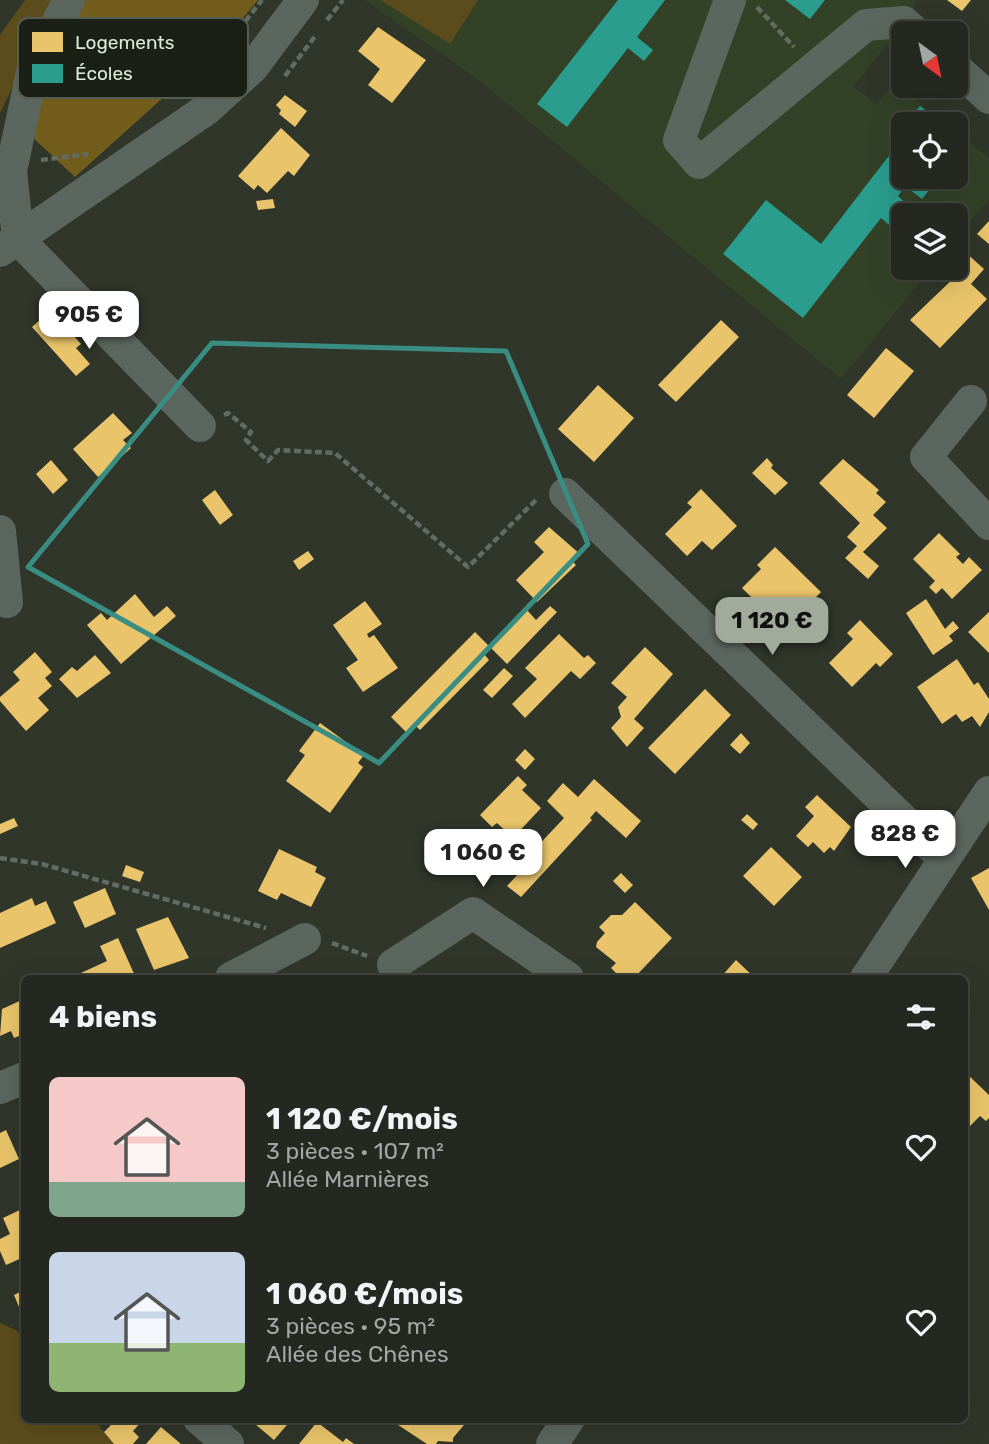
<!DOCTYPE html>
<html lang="fr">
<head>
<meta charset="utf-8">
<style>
  body { margin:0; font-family:Rubik,sans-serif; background:#30342d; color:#f1f3f6; height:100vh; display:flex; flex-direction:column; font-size:26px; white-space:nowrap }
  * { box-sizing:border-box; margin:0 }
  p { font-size:23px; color:#a3a6a5 }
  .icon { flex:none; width:38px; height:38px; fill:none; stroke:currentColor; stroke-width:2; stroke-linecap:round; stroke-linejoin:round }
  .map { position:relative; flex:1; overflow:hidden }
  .panel { position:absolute; left:21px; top:975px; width:947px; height:448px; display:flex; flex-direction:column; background:#242820; border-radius:10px; box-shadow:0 7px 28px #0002,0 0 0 2px #41443e }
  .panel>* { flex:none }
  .needle { width:46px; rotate:147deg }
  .controls { position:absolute; left:891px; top:21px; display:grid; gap:14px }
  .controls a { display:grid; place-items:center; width:77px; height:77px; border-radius:10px; background:#242820; box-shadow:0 7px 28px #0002,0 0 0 2px #41443e; font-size:35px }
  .price { position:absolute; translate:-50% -60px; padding:0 16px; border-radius:14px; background:#fff; color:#222; font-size:23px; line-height:46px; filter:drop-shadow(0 2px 4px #0008) }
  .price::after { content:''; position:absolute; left:50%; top:42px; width:21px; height:16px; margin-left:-10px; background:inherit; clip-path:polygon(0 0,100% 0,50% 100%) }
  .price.selected { background:#a2aa9c; color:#111 }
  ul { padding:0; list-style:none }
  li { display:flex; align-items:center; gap:21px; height:175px; padding:0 28px }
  li span { display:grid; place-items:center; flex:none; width:196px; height:140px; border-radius:10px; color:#555 }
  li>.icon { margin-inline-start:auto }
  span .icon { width:84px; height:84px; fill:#fffc; stroke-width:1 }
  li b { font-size:30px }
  h2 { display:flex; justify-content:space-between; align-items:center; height:84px; padding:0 28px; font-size:30px }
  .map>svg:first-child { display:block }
  .built { fill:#334227 }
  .green { fill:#5c4c1c }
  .forest { fill:#735d1d }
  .homes { fill:#e9c46a }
  .schools { fill:#2a9d8f }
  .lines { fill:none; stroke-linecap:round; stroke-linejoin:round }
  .path { stroke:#636c63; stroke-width:4.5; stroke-dasharray:7 3.5; stroke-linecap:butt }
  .minor { stroke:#5b665e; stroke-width:32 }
  .marked { fill:none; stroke:#398d83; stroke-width:5; stroke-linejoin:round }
  .key { fill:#1b2016; stroke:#565c50; stroke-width:2 }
  .key-label { font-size:19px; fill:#dfe8d9 }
</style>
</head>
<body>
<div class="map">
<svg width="989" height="1444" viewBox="0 0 989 1444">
  <rect width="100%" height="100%" fill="#30362a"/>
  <path class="built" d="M365,0H916L911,14L853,87L877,104L895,83L946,124H903V177H956V132L989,158V199L956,237V215H903V268H931L841,379L481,82Z"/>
  <path class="green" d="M25,0H55L0,113V35Z
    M381,0H478L450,44Z
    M0,1323L16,1330L24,1339V1419H93L114,1444H0Z"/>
  <path class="forest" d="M84,0H258L217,49L75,177L29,134L43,77Z"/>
  <path class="homes" d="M947,0H971L962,11Z
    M378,27L426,60L392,103L368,85L380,69L358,51Z
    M285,95L307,111L295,127L279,114L281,110L276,105Z
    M281,128L310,155L294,176L288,171L267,193L258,185L254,190L238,176Z
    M273,199L275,208L258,210L256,201Z
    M989,221V244L977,234Z
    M965,252L984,269L971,284L987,299L940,348L910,320L958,274L951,268H956Z
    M51,310L81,344L76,348L90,364L76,376L32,327Z
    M721,320L739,337L676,402L658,385Z
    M886,348L914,371L874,418L847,395Z
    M598,385L634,418L594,462L558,429Z
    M113,413L132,433L123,440L131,448L98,477L73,449Z
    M767,458L773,465L771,468L788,483L775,495L752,473Z
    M843,459L879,490L876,493L886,502L873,515L887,528L863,552L879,566L868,579L845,558L857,546L847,537L860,523L819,483Z
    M51,460L68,480L53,494L36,474Z
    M701,489L737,526L712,550L702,541L687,556L665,534L692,507L687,503Z
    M215,490L233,515L220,525L202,500Z
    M549,527L581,555L573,562L576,565L537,602L516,580L544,552L534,542Z
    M939,533L960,554L956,557L963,564L969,557L982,570L952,599L942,588L936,594L929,587L935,581L913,559Z
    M775,547L821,592L803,610L798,605L779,624L742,588L761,569L757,565Z
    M308,551L314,559L299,570L293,561Z
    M135,594L154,617L167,606L176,616L121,664L87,625L101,613L107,620Z
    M926,599L945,629L953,621L959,628L949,636L953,641L933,655L906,613Z
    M365,601L382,624L367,634L369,638L374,635L398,668L363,692L346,668L358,660L333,625Z
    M550,606L557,612L507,664L490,647L527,610L536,620Z
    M989,612V653L968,632Z
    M860,620L893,654L880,667L876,663L852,687L829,663L853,639L847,633Z
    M475,632L490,647L484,654L489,660L420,730L415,725L407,733L391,717Z
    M559,634L584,658L588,655L596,663L580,679L571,671L525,718L512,704L537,679L525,668Z
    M645,647L673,674L634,719L644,728L627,747L611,728L621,717L618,707L627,697L611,683Z
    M35,652L52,672L45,678L52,686L38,698L49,710L26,731L0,701V697L20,680L13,672Z
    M95,655L111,673L77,698L59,679L72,667L77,671Z
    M957,659L974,685L978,682L989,699V712L980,727L972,716L962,722L956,714L942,724L917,687Z
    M504,668L513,676L492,698L483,690Z
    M705,689L731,715L675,774L648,748Z
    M320,723L364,755L358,763L363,767L330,813L286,781L305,755L299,751Z
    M741,733L750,743L740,754L730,745Z
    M525,749L535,759L525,770L515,760Z
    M518,776L527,785L522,790L541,808L513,838L497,823L492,827L480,815Z
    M594,779L641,821L626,838L596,811L590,818L592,820L521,897L507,886L519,873L515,870L564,818L547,801L563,783L578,797Z
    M817,795L851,827L834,851L830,847L824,853L813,842L808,847L796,836L814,816L805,807Z
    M747,814L758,824L753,830L741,820Z
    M14,818L18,826L0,834V824Z
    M771,847L802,877L774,906L743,876Z
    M279,849L317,867L315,872L326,878L311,907L281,893L277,900L258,891Z
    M126,865L144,872L140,882L122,876Z
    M989,868V910L971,878Z
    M621,873L633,885L625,893L613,881Z
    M105,888L116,914L85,928L73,902Z
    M32,898L35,906L46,901L56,923L0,948V913Z
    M635,902L672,938L634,978H621L611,968L616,963L596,947L597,942L605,933L599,927L611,915H622Z
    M168,917L189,958L154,970L136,929Z
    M118,938L136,978H70L107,961L100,946Z
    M736,960L755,978H720Z
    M24,999V1034L14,1038L11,1031L0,1036L2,1009Z
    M964,1071L989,1095V1118L986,1121L980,1116L966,1130Z
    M6,1130L19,1159L0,1168V1133Z
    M24,1208V1257L6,1265L0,1251V1239L10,1234L3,1218Z
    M24,1290V1319L14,1295Z
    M117,1419H144L133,1431L139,1437L133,1444H114L104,1432Z
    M249,1419H292L274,1440Z
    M389,1419H469L453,1438V1442L438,1441L436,1444H427Z
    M317,1422L343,1442L346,1438L354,1444H299Z
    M161,1427L181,1444H146Z"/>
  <path class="schools" d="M618,0H665L637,37L653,50L644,61L628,48L567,127L537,104Z
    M785,0H825L810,19Z
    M920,106L943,124H905Z
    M903,127V177H916L930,189L922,199L905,186L898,196L911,208L894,229L881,218L803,318L723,254L766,200L821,244L898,144L893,140Z"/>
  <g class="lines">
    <path class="path" d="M757,7L794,47
      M327,20L343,0
      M285,76L316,35
      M180,89L221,52L262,0
      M41,160L88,154
      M224,415L228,413L251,432L246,440L268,461L278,450L335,453L468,567L537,499
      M0,858L42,864L266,928
      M332,943L367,956"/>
    <path class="minor" d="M730,0L679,140L699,163L866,25L904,22L916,33
      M956,68L989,98
      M18,239L200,426
      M18,239L11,171L32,72L69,0
      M0,251L207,109L253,67L303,0
      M971,401L926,457L989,524
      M565,494L943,858
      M0,531L7,602
      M393,965L473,913L568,978
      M231,978L305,939
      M866,978L989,792
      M0,1088L24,1078
      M199,1419L228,1444
      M552,1444L569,1419"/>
  </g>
  <path class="marked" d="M212,343L506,351L588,544L379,763L28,567Z"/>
  <rect x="18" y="18" width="230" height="80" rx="10" class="key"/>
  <rect x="32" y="32" width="31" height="20" fill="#e9c46a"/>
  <rect x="32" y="64" width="31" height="19" fill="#2a9d8f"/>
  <g class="key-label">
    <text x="75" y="49">Logements</text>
    <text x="75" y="80">Écoles</text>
  </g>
</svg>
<div class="controls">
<a><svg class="needle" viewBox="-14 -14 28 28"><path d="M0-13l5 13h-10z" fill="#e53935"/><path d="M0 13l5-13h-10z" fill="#a3a6a5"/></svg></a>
<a><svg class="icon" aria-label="locate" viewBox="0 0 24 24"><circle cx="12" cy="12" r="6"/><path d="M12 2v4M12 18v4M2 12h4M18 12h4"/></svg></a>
<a><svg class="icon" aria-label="layers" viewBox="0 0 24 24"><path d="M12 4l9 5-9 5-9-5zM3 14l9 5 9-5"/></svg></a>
</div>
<b class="price" style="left:89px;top:351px">905 €</b>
<b class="price selected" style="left:772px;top:657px">1 120 €</b>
<b class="price" style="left:905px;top:870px">828 €</b>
<b class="price" style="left:483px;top:889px">1 060 €</b>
<section class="panel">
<h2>4 biens<svg class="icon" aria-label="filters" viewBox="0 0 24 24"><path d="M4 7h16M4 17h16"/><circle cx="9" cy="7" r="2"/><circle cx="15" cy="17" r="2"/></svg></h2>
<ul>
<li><span style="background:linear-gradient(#f6c9c9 75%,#7fa58c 0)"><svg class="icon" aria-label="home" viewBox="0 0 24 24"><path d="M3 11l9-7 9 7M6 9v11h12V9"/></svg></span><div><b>1 120 €/mois</b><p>3 pièces · 107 m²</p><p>Allée Marnières</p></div><svg class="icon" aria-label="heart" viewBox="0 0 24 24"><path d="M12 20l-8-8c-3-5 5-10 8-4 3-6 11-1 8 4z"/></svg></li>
<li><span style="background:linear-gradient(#c9d6e8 65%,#8fb573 0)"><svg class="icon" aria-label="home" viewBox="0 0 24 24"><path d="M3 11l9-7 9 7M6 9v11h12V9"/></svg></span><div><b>1 060 €/mois</b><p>3 pièces · 95 m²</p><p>Allée des Chênes</p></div><svg class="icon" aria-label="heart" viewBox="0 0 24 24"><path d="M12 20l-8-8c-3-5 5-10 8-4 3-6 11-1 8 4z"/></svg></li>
</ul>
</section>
</div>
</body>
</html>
